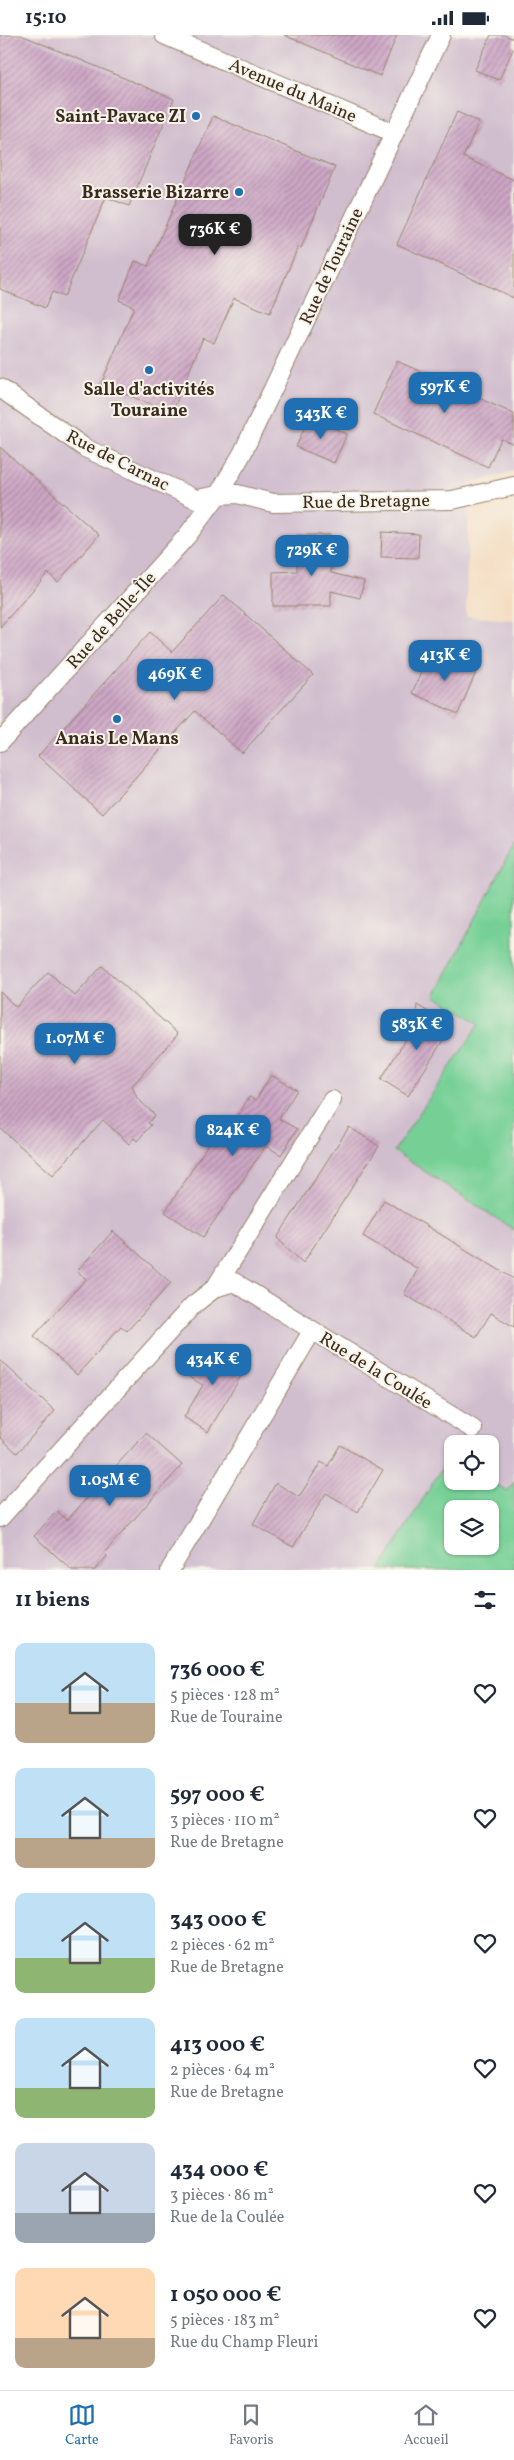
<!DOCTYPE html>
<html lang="fr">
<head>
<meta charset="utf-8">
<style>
  body { margin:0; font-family:Vollkorn,serif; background:#f2f2f3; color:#1f2937; height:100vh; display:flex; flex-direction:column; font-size:19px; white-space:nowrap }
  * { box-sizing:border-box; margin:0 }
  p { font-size:16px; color:#747a83 }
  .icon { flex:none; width:28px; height:28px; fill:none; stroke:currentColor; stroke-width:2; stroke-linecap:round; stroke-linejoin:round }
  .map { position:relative; height:1535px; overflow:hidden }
  .sheet { display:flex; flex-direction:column; background:#fff; flex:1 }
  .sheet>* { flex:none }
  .fabs { position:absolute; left:444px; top:1400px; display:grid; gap:10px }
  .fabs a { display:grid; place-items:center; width:55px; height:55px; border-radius:10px; background:#fff; box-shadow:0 1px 4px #0004; font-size:25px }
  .price { position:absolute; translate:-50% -42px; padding:0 11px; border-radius:10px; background:#1f6fb2; color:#fff; font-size:16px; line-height:32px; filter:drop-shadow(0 1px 2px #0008) }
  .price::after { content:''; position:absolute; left:50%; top:30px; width:15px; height:11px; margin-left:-8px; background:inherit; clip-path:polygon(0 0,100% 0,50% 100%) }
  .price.on { background:#222; color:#fff }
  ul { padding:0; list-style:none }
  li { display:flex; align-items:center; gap:15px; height:125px; padding:0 15px }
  li span { display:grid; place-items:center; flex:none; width:140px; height:100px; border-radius:10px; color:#555 }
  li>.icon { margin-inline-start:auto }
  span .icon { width:60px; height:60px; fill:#fffc; stroke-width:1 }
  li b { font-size:21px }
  h2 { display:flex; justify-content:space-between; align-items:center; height:60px; padding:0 15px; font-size:21px }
  .status { display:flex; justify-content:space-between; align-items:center; height:35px; padding:0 25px; background:#fff; direction:ltr }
  .status svg { height:14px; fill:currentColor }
  .tab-bar { display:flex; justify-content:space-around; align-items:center; height:70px; border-top:1px solid #e0e1e3; background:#fff; font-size:14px; color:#747a83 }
  .tab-bar a { display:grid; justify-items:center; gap:2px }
  .tab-bar .on { color:#1f6fb2 }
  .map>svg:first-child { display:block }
  .industrial { fill:#d0bdce }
  .grass { fill:#76d096; stroke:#587d5a; fill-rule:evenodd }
  .building { fill:url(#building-hatch) }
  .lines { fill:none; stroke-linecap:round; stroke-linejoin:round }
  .minor-casing { stroke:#98826d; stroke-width:20 }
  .minor { stroke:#fff; stroke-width:18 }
  .poi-dot { fill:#1f6fb2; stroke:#f7f3e8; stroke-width:2 }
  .labels { text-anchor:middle; stroke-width:4; stroke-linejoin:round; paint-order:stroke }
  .street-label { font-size:18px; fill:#3b2a1e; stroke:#f7f3e8 }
  .poi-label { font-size:18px; font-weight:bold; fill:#3b2a1e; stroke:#f7f3e8; text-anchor:end }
</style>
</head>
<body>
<div class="status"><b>15:10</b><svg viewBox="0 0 49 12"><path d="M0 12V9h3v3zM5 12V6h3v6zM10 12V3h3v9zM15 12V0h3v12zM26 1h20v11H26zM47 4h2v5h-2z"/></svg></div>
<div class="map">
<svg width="514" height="1535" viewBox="0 0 514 1535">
  <defs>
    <pattern id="building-hatch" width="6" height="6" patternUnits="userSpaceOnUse" patternTransform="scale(1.25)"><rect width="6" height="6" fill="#cda7c6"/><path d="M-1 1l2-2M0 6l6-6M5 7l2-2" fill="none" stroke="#a888a0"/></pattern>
  </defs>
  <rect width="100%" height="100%" fill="#f7f3e8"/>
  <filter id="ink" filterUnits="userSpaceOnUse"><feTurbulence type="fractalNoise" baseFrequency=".02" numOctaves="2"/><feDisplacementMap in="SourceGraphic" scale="10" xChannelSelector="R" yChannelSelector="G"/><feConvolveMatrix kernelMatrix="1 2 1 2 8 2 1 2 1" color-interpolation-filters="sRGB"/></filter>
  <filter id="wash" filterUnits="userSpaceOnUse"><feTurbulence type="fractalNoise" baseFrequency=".0096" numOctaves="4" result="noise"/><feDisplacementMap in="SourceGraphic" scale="20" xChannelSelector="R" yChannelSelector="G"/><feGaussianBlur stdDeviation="1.12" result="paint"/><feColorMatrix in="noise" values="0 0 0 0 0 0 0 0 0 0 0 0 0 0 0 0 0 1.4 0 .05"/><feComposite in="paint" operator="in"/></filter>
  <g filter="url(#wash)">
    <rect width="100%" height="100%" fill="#f4dabc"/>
    <path class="industrial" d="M0,0H514V436L469,449L466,581L514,585V810L436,961L481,987L394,1116L514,1195V1447L509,1456L490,1446V1409H452V1426L448,1424L380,1535H0Z"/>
    <path class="grass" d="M514,810V1195L394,1116L480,988L435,961Z
      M448,1423L452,1426V1446H490L508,1456L514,1447V1535H380ZM452,1474H490V1511H452Z"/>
    <g id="blocks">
      <path class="building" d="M0,0H21L174,64L129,171L106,162L64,262L52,257L45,273L0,254Z
        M284,0H397L380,41Z
        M491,0H504L514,4V12L499,45L475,35Z
        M457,77L479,87L463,122L514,145V263L397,209Z
        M213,81L335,132L301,213L298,212L270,278L234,263L214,308L203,303L172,378L101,349L134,272L119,265L135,226L148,231Z
        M397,326L514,379V409L501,404L488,432L373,379Z
        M309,382L347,399L334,428L296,412Z
        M0,412L99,500L58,547L48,538L0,592Z
        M382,497L419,499L418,523L381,522Z
        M297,500H331V538L364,546L360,563L331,556V571H273V537L297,536Z
        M224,560L313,640L242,718L195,676L102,779L38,721L150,597L172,617Z
        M431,615L477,635L458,679L412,658Z
        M102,931L178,999L132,1051L137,1063L155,1080L148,1088L151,1090L137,1106L134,1103L129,1109L103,1085L53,1140L0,1093V957L16,972L48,937L75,961Z
        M417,970L452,991L408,1061L381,1044L415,990Z
        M271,1040L297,1055L279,1084L297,1094L281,1120L266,1111L203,1202L165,1177L216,1097L225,1103L249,1062L256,1065Z
        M349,1092L379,1111L303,1228L277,1203Z
        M384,1165L514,1244V1292L491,1278L476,1302L404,1259L418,1234L363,1201Z
        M113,1196L171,1248L127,1296L121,1291L77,1340L34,1301L86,1244L77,1236Z
        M226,1317L248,1329L208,1397L184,1382L203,1350L182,1338L189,1326Z
        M0,1325L55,1376L17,1418L0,1402Z
        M146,1398L182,1430L104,1518L107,1521L95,1535H72L34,1501L57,1476L67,1485Z
        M340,1410L383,1435L358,1477L326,1458L293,1512L253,1489L276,1448L299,1462L321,1427L328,1431Z"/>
    </g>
  </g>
  <g filter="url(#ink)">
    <use href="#blocks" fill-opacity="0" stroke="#98826d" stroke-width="1"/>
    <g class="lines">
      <defs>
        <path id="minor" d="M164,0L394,98
          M0,353L85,413L196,464L218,460L237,459L273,468L452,465L514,451
          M0,707L186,502L218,460L242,419L441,0
          M215,1253L332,1065
          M0,1483L193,1270L215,1253L234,1247L473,1394
          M170,1535L312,1296"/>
      </defs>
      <use href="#minor" class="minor-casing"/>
      <use href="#minor" class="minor"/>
    </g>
  </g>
  <g class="poi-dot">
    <circle cx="196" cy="81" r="5"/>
    <circle cx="239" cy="157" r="5"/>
    <circle cx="149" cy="335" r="5"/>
    <circle cx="117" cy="684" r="5"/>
  </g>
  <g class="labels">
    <g class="street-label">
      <text transform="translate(293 55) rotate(23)" y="6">Avenue du Maine</text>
      <text transform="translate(331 231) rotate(-65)" y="6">Rue de Touraine</text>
      <text transform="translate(118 425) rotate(27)" y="6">Rue de Carnac</text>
      <text transform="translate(366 466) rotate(-1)" y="6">Rue de Bretagne</text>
      <text transform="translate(111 585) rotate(-48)" y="6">Rue de Belle-Île</text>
      <text transform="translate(376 1335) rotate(32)" y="6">Rue de la Coulée</text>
    </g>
    <g class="poi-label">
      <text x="186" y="87">Saint-Pavace ZI</text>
      <text x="229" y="163">Brasserie Bizarre</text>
      <text x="149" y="360" text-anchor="middle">Salle d'activités<tspan x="149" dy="21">Touraine</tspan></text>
      <text x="117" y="709" text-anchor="middle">Anais Le Mans</text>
    </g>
  </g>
</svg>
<div class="fabs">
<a><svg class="icon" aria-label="locate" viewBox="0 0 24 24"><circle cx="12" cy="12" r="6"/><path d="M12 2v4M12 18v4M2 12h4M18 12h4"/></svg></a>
<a><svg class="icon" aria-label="layers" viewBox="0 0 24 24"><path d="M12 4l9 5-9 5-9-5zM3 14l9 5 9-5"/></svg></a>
</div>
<b class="price on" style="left:215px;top:221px">736K €</b>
<b class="price" style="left:445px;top:379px">597K €</b>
<b class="price" style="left:321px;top:405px">343K €</b>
<b class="price" style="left:312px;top:542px">729K €</b>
<b class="price" style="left:445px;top:647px">413K €</b>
<b class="price" style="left:175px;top:666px">469K €</b>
<b class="price" style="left:417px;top:1016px">583K €</b>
<b class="price" style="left:75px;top:1030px">1.07M €</b>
<b class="price" style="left:233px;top:1122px">824K €</b>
<b class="price" style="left:213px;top:1351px">434K €</b>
<b class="price" style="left:110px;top:1472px">1.05M €</b>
</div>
<section class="sheet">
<h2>11 biens<svg class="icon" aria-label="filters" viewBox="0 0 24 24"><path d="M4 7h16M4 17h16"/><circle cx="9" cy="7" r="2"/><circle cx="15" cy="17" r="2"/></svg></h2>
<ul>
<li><span style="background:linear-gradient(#bfe0f5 60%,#b9a48a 0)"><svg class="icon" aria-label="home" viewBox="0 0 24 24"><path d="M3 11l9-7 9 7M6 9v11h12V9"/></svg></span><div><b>736 000 €</b><p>5 pièces · 128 m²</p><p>Rue de Touraine</p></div><svg class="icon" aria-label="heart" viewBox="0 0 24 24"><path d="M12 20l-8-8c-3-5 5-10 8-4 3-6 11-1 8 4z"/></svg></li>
<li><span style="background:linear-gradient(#bfe0f5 70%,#b9a48a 0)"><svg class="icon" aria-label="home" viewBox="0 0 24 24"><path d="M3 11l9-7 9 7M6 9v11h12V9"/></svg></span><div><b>597 000 €</b><p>3 pièces · 110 m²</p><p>Rue de Bretagne</p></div><svg class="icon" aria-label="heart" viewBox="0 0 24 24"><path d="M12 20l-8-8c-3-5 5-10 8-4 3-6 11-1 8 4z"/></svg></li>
<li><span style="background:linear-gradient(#bfe0f5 65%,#8fb573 0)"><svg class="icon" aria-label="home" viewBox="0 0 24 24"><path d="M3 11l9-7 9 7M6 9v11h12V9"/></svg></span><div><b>343 000 €</b><p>2 pièces · 62 m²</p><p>Rue de Bretagne</p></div><svg class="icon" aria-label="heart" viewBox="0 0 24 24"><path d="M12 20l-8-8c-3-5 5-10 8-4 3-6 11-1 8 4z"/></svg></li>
<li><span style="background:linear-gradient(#bfe0f5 70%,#8fb573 0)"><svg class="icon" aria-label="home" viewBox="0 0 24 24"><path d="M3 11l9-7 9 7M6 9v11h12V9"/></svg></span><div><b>413 000 €</b><p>2 pièces · 64 m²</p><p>Rue de Bretagne</p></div><svg class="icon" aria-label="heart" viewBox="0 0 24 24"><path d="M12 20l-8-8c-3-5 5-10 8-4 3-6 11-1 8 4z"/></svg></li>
<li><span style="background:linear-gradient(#c9d6e8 70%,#9aa5b1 0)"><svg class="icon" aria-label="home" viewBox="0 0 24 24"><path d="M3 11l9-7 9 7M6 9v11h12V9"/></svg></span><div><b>434 000 €</b><p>3 pièces · 86 m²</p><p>Rue de la Coulée</p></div><svg class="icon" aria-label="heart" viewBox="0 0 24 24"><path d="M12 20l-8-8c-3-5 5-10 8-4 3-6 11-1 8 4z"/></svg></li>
<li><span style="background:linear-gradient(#ffd9b3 70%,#b9a48a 0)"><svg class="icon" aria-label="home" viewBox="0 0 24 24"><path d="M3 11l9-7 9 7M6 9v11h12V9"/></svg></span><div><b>1 050 000 €</b><p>5 pièces · 183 m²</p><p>Rue du Champ Fleuri</p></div><svg class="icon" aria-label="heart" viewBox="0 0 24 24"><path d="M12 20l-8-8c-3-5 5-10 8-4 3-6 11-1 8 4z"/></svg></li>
</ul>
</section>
<nav class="tab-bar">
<a class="on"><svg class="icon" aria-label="map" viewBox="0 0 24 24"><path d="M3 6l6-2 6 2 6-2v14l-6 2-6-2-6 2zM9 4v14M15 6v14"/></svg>Carte</a>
<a><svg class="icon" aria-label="saved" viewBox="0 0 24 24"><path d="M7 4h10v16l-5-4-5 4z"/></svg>Favoris</a>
<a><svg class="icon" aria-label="home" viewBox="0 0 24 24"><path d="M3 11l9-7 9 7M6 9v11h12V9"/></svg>Accueil</a>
</nav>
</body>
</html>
